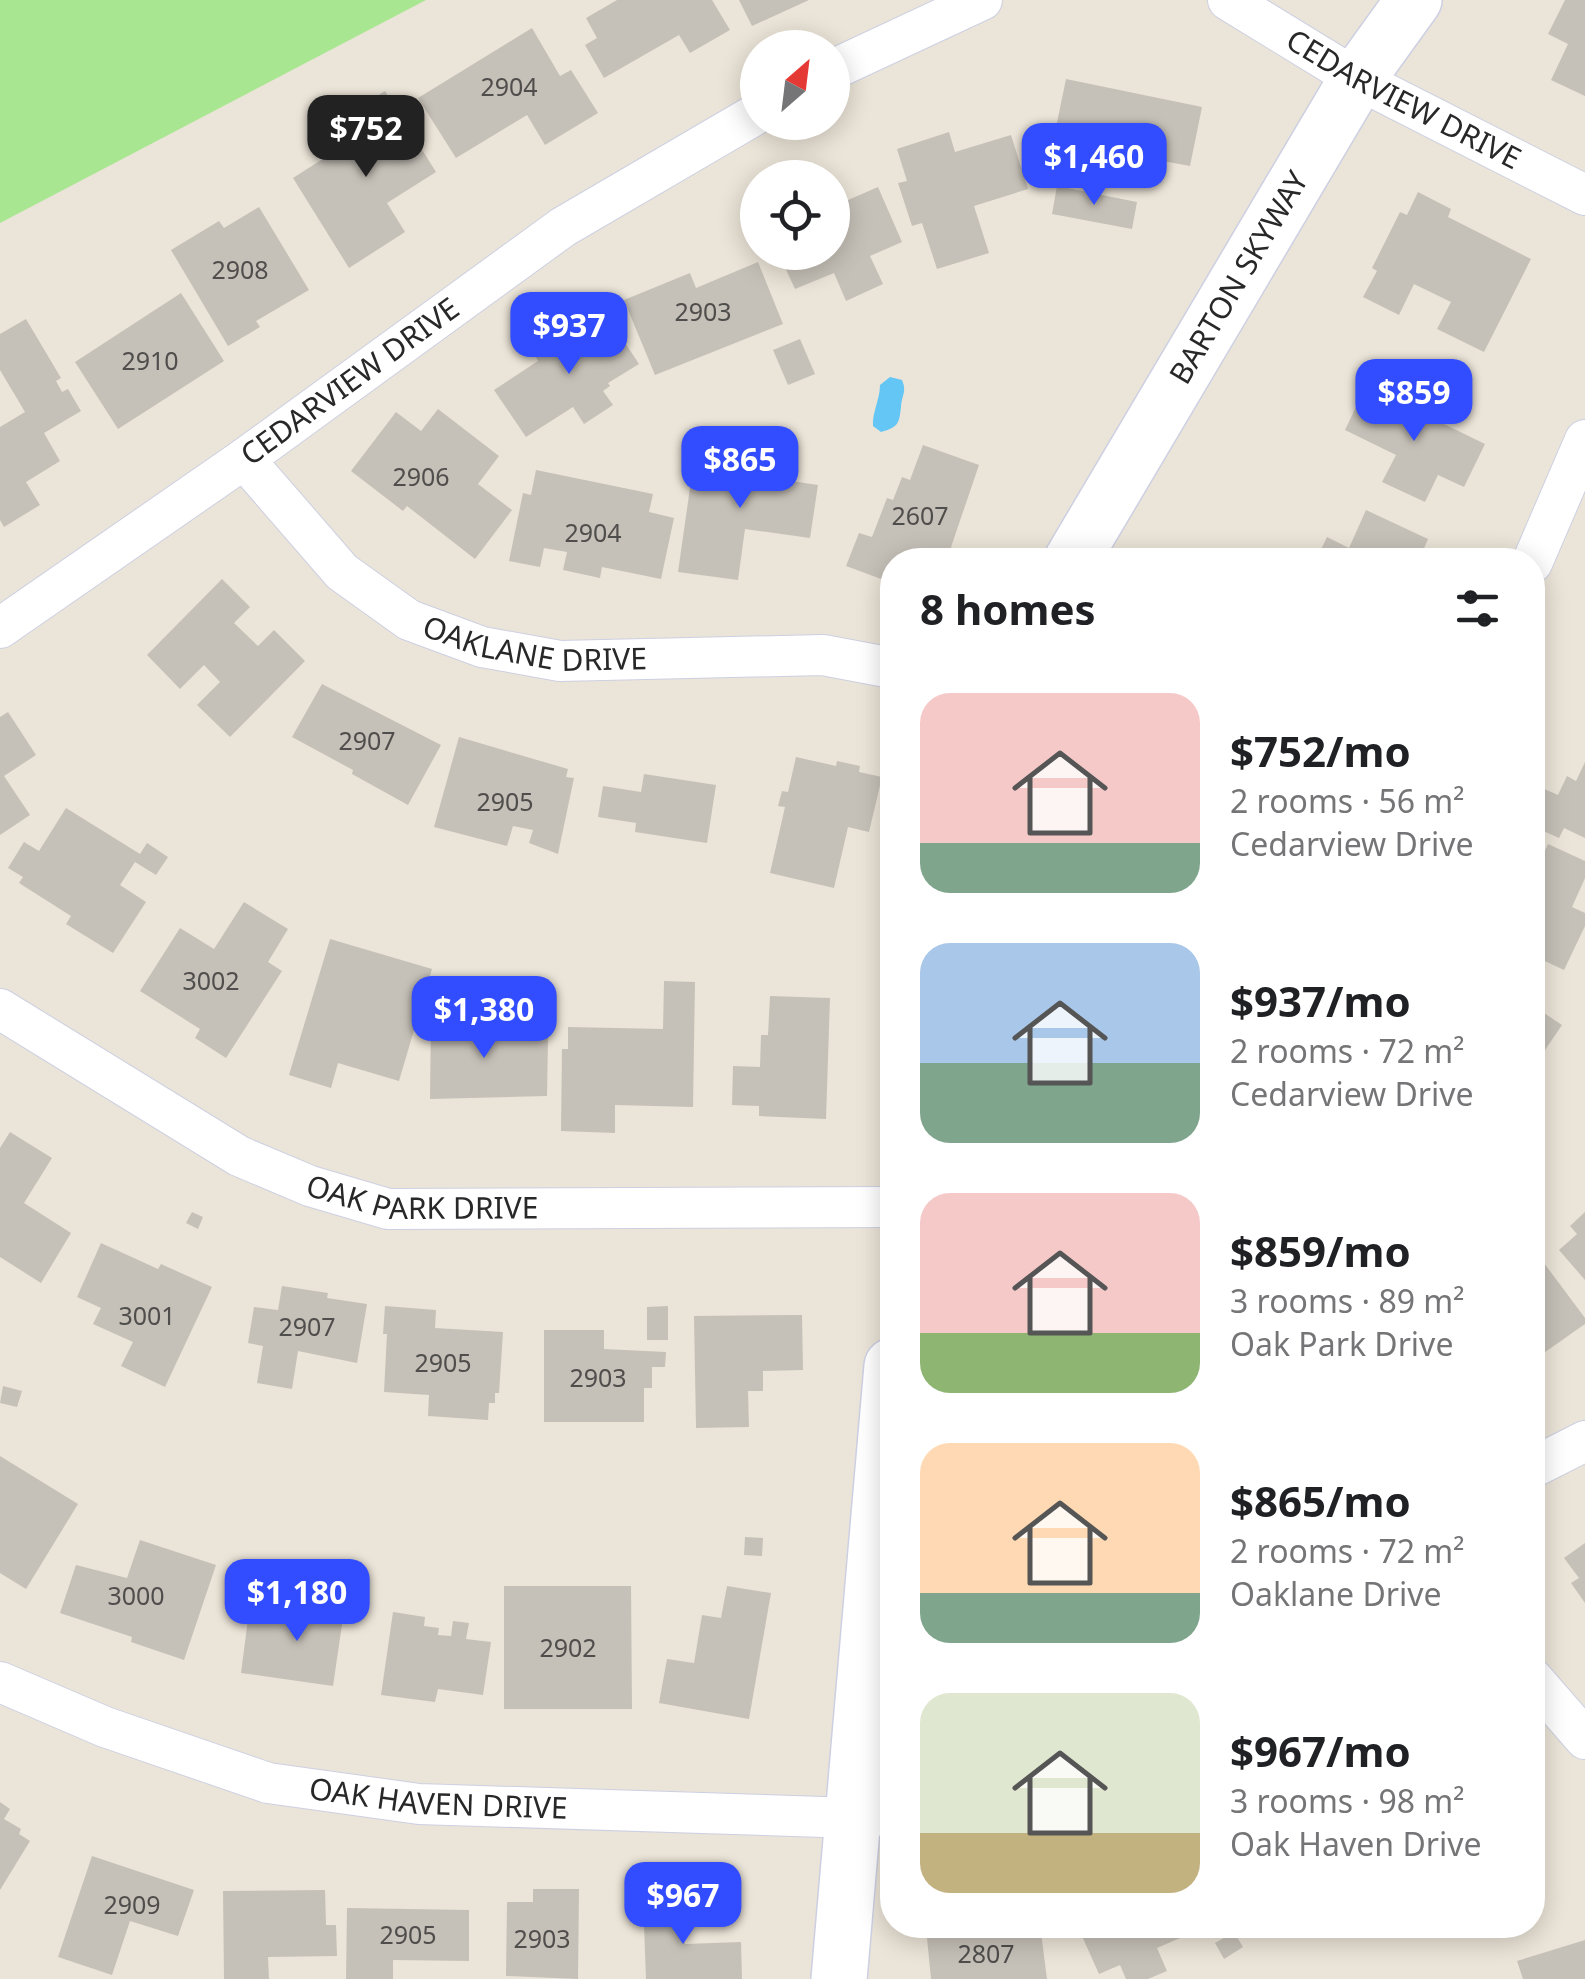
<!DOCTYPE html>
<html lang="en">
<head>
<meta charset="utf-8">
<style>
  body { margin:0; font-family:"Noto Sans",sans-serif; background:#f6f6f6; color:#202124; height:100vh; display:flex; flex-direction:column; font-size:38px; white-space:nowrap }
  * { box-sizing:border-box; margin:0 }
  p { font-size:32px; color:#757577 }
  .icon { flex:none; width:55px; height:55px; fill:none; stroke:currentColor; stroke-width:2; stroke-linecap:round; stroke-linejoin:round }
  .map { position:relative; flex:1; overflow:hidden }
  .side { position:absolute; left:880px; top:548px; width:665px; height:1390px; display:flex; flex-direction:column; background:#fff; border-radius:40px; box-shadow:0 5px 25px #0003 }
  .side>* { flex:none }
  .needle { width:65px; rotate:28deg }
  .buttons { position:absolute; left:740px; top:30px; display:grid; gap:20px }
  .buttons a { display:grid; place-items:center; width:110px; height:110px; border-radius:50%; background:#fff; box-shadow:0 5px 25px #0003; font-size:50px }
  .price { position:absolute; translate:-50% -85px; padding:0 22px; border-radius:20px; background:#324cff; color:#fff; font-size:32px; line-height:65px; filter:drop-shadow(0 2px 5px #0008) }
  .price::after { content:''; position:absolute; left:50%; top:60px; width:30px; height:22px; margin-left:-15px; background:inherit; clip-path:polygon(0 0,100% 0,50% 100%) }
  .price.active { background:#222; color:#fff }
  ul { padding:0; list-style:none }
  li { display:flex; align-items:center; gap:30px; height:250px; padding:0 40px }
  li span { display:grid; place-items:center; flex:none; width:280px; height:200px; border-radius:30px; color:#555 }
  li>.icon { margin-inline-start:auto }
  span .icon { width:120px; height:120px; fill:#fffc; stroke-width:1 }
  li b { font-size:42px }
  h2 { display:flex; justify-content:space-between; align-items:center; height:120px; padding:0 40px; font-size:42px }
  .map>svg:first-child { display:block }
  .green { fill:#a9e691 }
  .water { fill:#64c6f5 }
  .building { fill:#c6c1b8 }
  .lines { fill:none; stroke-linecap:round; stroke-linejoin:round }
  .street-casing { stroke:#cdd0e2; stroke-width:42 }
  .secondary-casing { stroke:#cdd0e2; stroke-width:58 }
  .street { stroke:#fff; stroke-width:40 }
  .secondary { stroke:#fff; stroke-width:55 }
  .labels { text-anchor:middle; stroke-width:9; stroke-linejoin:round; paint-order:stroke }
  .number-label { font-size:25px; fill:#504e4c }
  .street-label { font-size:30px; fill:#282828; stroke:#fff }
</style>
</head>
<body>
<div class="map">
<svg width="1585" height="1979" viewBox="0 0 1585 1979">
  <rect width="100%" height="100%" fill="#ebe4d8"/>
  <path class="green" d="M0,0H426L0,223Z"/>
  <path class="water" d="M890,377L902,380C907,392 902,394 901,407C899,423 899,427 881,432L873,426C872,413 880,399 880,385Z"/>
  <path class="building" d="M617,0H712L730,30L690,53L679,35L604,78L585,45L597,38L586,18Z
    M739,0H809L752,26Z
    M1565,0H1585V96L1551,80L1568,44L1548,34Z
    M532,28L560,76L571,70L598,113L545,145L527,115L456,158L418,98Z
    M1066,79L1202,107L1190,166L1136,156L1131,177L1049,161Z
    M385,91L436,172L387,203L405,232L349,268L293,178L357,137L344,117Z
    M949,132L955,152L1011,135L1028,189L974,206L989,253L937,269L922,223L912,226L898,183L907,181L897,149Z
    M1057,186L1137,202L1132,229L1052,214Z
    M878,187L902,242L870,256L883,284L846,301L834,273L795,289L778,252H832V207Z
    M1418,192L1451,209L1448,217L1531,259L1484,352L1437,329L1451,302L1414,284L1399,315L1363,297L1377,271L1372,268L1400,212L1407,215Z
    M259,207L309,290L256,321L260,327L228,346L171,250L219,221L224,228Z
    M758,262L783,324L655,375L624,300L690,273L696,288Z
    M181,293L224,361L118,429L75,362Z
    M604,311L639,364L608,383L610,386L603,391L613,405L584,424L573,407L526,437L494,390L538,361L536,357Z
    M26,319L61,378L56,381L62,392L68,389L81,411L44,433L60,461L26,482L40,505L4,527L0,520V427L25,412L0,370V334Z
    M800,339L815,374L788,385L773,350Z
    M1366,386L1485,444L1464,487L1438,475L1425,502L1382,482L1396,455L1345,430Z
    M438,409L499,456L478,484L512,510L475,559L407,506L403,511L351,471L396,412L421,431Z
    M733,437L769,442L764,477L818,485L810,538L745,529L738,580L678,572L693,467L728,471Z
    M923,445L979,465L950,550L965,556L963,560H892V583L846,566L859,533L872,537L887,498L893,500L902,477L910,480Z
    M536,470L653,494L649,512L674,518L661,579L602,567L600,578L563,570L567,552L544,548L540,567L509,561L523,493L531,495Z
    M1366,510L1428,539L1419,560H1316L1327,537L1349,548Z
    M222,579L250,607L234,623L258,646L274,630L305,661L230,737L197,705L220,682L204,665L180,689L147,655Z
    M322,684L441,745L408,805L352,774L353,770L292,737Z
    M8,712L36,755L4,776L30,815L0,835V717Z
    M459,737L568,769L566,777L574,778L558,854L529,843L533,830L513,826L507,846L434,827Z
    M796,757L836,766L837,761L860,766L859,772L882,777L869,832L848,827L834,888L770,873L785,807L778,806L782,791L788,792Z
    M1585,762V838L1564,828L1559,838L1532,826V808L1542,788L1558,795L1567,776L1576,781Z
    M644,774L716,785L707,843L635,832L636,823L598,817L603,786L641,792Z
    M66,808L140,854L147,843L168,857L156,875L135,862L120,885L146,902L113,953L66,924L71,916L19,883L23,877L8,868L24,842L39,851Z
    M1548,844L1585,861V878L1572,907L1585,913V926L1564,970L1532,955V879Z
    M244,902L288,929L268,962L282,971L226,1058L195,1038L200,1029L140,991L180,928L214,949Z
    M330,939L432,969L399,1081L338,1063L331,1088L289,1075Z
    M664,981L695,982L693,1107L615,1105V1133L561,1131L562,1049H568V1027L663,1029Z
    M770,996L830,998L826,1119L759,1116V1106L732,1105L733,1066L760,1067L761,1035H768Z
    M1532,1005L1562,1025L1541,1056L1532,1050Z
    M431,1016H497V1038H548L547,1096L430,1099Z
    M10,1132L52,1158L24,1203L71,1233L41,1283L0,1257V1148Z
    M192,1212L203,1217L198,1229L186,1223Z
    M1585,1212V1280L1559,1250L1577,1234L1570,1226Z
    M101,1243L158,1269L161,1264L212,1287L165,1387L121,1366L133,1342L93,1324L101,1308L77,1297Z
    M1538,1255L1585,1318V1324L1538,1357L1532,1353V1259Z
    M282,1286L328,1293L327,1298L367,1304L357,1363L298,1351L292,1389L257,1383L263,1346L248,1343L254,1307L278,1310Z
    M385,1306L436,1310L435,1328L503,1332L499,1393H495V1403H489L488,1420L428,1416L429,1395L384,1392L387,1334H383Z
    M668,1306V1340H647V1307Z
    M802,1315L803,1370L763,1371V1391H748L749,1427L696,1428L694,1316Z
    M544,1330H604V1349L666,1352L665,1367H652V1388H644V1422H544Z
    M3,1386L22,1391L17,1407L0,1403Z
    M0,1456L78,1504L26,1589L0,1573Z
    M745,1537L763,1538L762,1556L744,1555Z
    M140,1540L216,1565L184,1660L131,1642L132,1637L60,1613L76,1565L127,1578Z
    M1585,1543V1603L1571,1583L1579,1578L1564,1558Z
    M504,1586H631L632,1709H504Z
    M727,1586L771,1593L749,1719L659,1703L667,1659L694,1663L702,1615L721,1618Z
    M296,1597L345,1604L333,1686L241,1673L248,1619L292,1625Z
    M393,1612L425,1617L424,1626L439,1628L438,1635L451,1636L453,1621L469,1623L466,1639L491,1642L483,1695L438,1689L435,1702L381,1695Z
    M0,1802L10,1809L4,1819L21,1829L19,1834L30,1841L0,1890Z
    M92,1856L194,1890L178,1936L130,1921L112,1975L58,1957Z
    M533,1889H579L578,1979L506,1976L507,1902H533Z
    M325,1890L326,1925H336L337,1956L268,1957L269,1979H224L223,1891Z
    M684,1897L685,1944L741,1942L742,1979H646L643,1898Z
    M347,1908L469,1910V1961L393,1960V1979H346Z
    M955,1925H1040L1047,1979H931L926,1928Z
    M1077,1925H1194L1196,1931L1157,1948L1167,1971L1148,1979H1126L1120,1965L1099,1974Z
    M1234,1932L1243,1947L1224,1959L1215,1943Z
    M1585,1940V1979H1523L1517,1961Z"/>
  <g class="lines">
    <defs>
      <g id="street">
        <path id="s1" d="M1228,0L1357,79L1585,195"/>
        <path d="M832,70L982,0"/>
        <path id="s2" d="M244,459L342,572L409,620L482,647L560,661L823,655L892,668"/>
        <path d="M1532,563L1585,440"/>
        <path id="s3" d="M0,628L244,459L563,227L758,113"/>
        <path id="s4" d="M0,1009L239,1156L310,1186L388,1209L892,1207"/>
        <path d="M1532,1468L1585,1441"/>
        <path d="M1532,1678L1585,1739"/>
        <path id="s5" d="M0,1682L105,1727L268,1783L419,1804L854,1818L892,1814"/>
      </g>
      <g id="secondary">
        <path id="s6" d="M1072,560L1357,79L1414,0"/>
        <path d="M839,1979L892,1366"/>
      </g>
    </defs>
    <use href="#street" class="street-casing"/>
    <use href="#secondary" class="secondary-casing"/>
    <use href="#street" class="street"/>
    <use href="#secondary" class="secondary"/>
  </g>
  <g class="labels">
    <g class="number-label">
      <text x="509" y="96">2904</text>
      <text x="240" y="279">2908</text>
      <text x="703" y="321">2903</text>
      <text x="150" y="370">2910</text>
      <text x="421" y="486">2906</text>
      <text x="920" y="525">2607</text>
      <text x="593" y="542">2904</text>
      <text x="367" y="750">2907</text>
      <text x="505" y="811">2905</text>
      <text x="211" y="990">3002</text>
      <text x="147" y="1325">3001</text>
      <text x="307" y="1336">2907</text>
      <text x="443" y="1372">2905</text>
      <text x="598" y="1387">2903</text>
      <text x="136" y="1605">3000</text>
      <text x="568" y="1657">2902</text>
      <text x="132" y="1914">2909</text>
      <text x="408" y="1944">2905</text>
      <text x="542" y="1948">2903</text>
      <text x="986" y="1963">2807</text>
    </g>
    <g class="street-label">
      <text dy="10" stroke="none"><textPath href="#s1" startOffset="202">CEDARVIEW DRIVE</textPath></text>
      <text dy="10" stroke="none"><textPath href="#s6" startOffset="328">BARTON SKYWAY</textPath></text>
      <text dy="10" stroke="none"><textPath href="#s3" startOffset="428">CEDARVIEW DRIVE</textPath></text>
      <text dy="10" stroke="none"><textPath href="#s2" startOffset="362">OAKLANE DRIVE</textPath></text>
      <text dy="10" stroke="none"><textPath href="#s4" startOffset="472">OAK PARK DRIVE</textPath></text>
      <text dy="10" stroke="none"><textPath href="#s5" startOffset="458">OAK HAVEN DRIVE</textPath></text>
    </g>
  </g>
</svg>
<div class="buttons">
<a><svg class="needle" viewBox="-14 -14 28 28"><path d="M0-13l5 13h-10z" fill="#e53935"/><path d="M0 13l5-13h-10z" fill="#757577"/></svg></a>
<a><svg class="icon" aria-label="locate" viewBox="0 0 24 24"><circle cx="12" cy="12" r="6"/><path d="M12 2v4M12 18v4M2 12h4M18 12h4"/></svg></a>
</div>
<b class="price active" style="left:366px;top:180px">$752</b>
<b class="price" style="left:1094px;top:208px">$1,460</b>
<b class="price" style="left:569px;top:377px">$937</b>
<b class="price" style="left:1414px;top:444px">$859</b>
<b class="price" style="left:740px;top:511px">$865</b>
<b class="price" style="left:484px;top:1061px">$1,380</b>
<b class="price" style="left:297px;top:1644px">$1,180</b>
<b class="price" style="left:683px;top:1947px">$967</b>
<section class="side">
<h2>8 homes<svg class="icon" aria-label="filters" viewBox="0 0 24 24"><path d="M4 7h16M4 17h16"/><circle cx="9" cy="7" r="2"/><circle cx="15" cy="17" r="2"/></svg></h2>
<ul>
<li><span style="background:linear-gradient(#f6c9c9 75%,#7fa58c 0)"><svg class="icon" aria-label="home" viewBox="0 0 24 24"><path d="M3 11l9-7 9 7M6 9v11h12V9"/></svg></span><div><b>$752/mo</b><p>2 rooms · 56 m²</p><p>Cedarview Drive</p></div></li>
<li><span style="background:linear-gradient(#a9c7e8 60%,#7fa58c 0)"><svg class="icon" aria-label="home" viewBox="0 0 24 24"><path d="M3 11l9-7 9 7M6 9v11h12V9"/></svg></span><div><b>$937/mo</b><p>2 rooms · 72 m²</p><p>Cedarview Drive</p></div></li>
<li><span style="background:linear-gradient(#f6c9c9 70%,#8fb573 0)"><svg class="icon" aria-label="home" viewBox="0 0 24 24"><path d="M3 11l9-7 9 7M6 9v11h12V9"/></svg></span><div><b>$859/mo</b><p>3 rooms · 89 m²</p><p>Oak Park Drive</p></div></li>
<li><span style="background:linear-gradient(#ffd9b3 75%,#7fa58c 0)"><svg class="icon" aria-label="home" viewBox="0 0 24 24"><path d="M3 11l9-7 9 7M6 9v11h12V9"/></svg></span><div><b>$865/mo</b><p>2 rooms · 72 m²</p><p>Oaklane Drive</p></div></li>
<li><span style="background:linear-gradient(#dfe7d0 70%,#c2b280 0)"><svg class="icon" aria-label="home" viewBox="0 0 24 24"><path d="M3 11l9-7 9 7M6 9v11h12V9"/></svg></span><div><b>$967/mo</b><p>3 rooms · 98 m²</p><p>Oak Haven Drive</p></div></li>
</ul>
</section>
</div>
</body>
</html>
